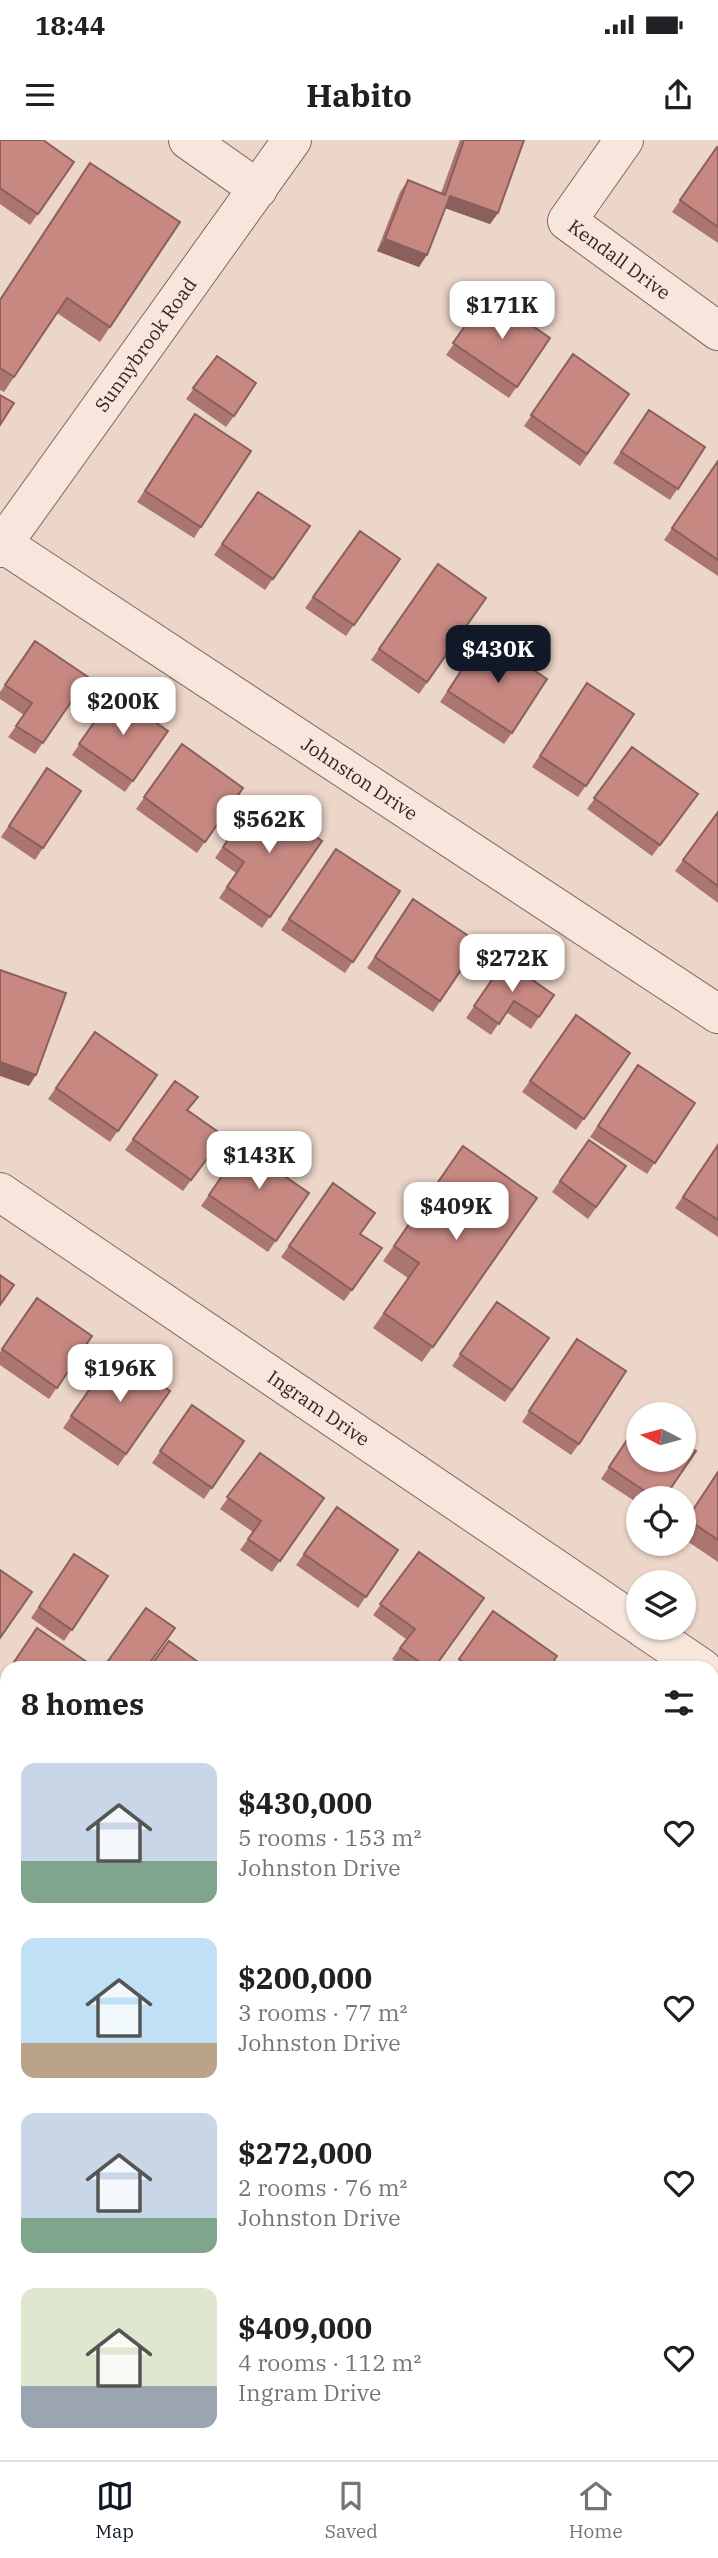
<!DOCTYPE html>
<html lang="en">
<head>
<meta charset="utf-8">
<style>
  body { margin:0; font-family:"IBM Plex Serif",serif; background:#f6f6f6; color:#202124; height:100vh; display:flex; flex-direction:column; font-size:26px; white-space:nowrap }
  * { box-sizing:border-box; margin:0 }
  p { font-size:23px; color:#757577 }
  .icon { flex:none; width:38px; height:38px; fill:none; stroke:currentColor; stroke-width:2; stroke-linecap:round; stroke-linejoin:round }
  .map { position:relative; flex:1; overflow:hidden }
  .drawer { position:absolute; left:0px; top:1521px; width:719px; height:800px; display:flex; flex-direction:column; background:#fff; border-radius:21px 21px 0 0; box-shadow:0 2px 5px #0004 }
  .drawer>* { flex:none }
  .needle { width:46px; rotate:276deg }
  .buttons { position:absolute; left:626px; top:1262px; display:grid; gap:14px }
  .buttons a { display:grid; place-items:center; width:70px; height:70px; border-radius:50%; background:#fff; box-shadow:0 2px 5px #0004; font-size:35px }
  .price { position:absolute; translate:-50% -60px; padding:0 16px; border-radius:14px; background:#fff; color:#222; font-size:23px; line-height:46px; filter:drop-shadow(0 2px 4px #0008) }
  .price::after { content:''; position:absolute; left:50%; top:42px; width:21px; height:16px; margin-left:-10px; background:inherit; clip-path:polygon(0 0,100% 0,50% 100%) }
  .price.on { background:#111827; color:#fff }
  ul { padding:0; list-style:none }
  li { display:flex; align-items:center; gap:21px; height:175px; padding:0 21px }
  li span { display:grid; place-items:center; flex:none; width:196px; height:140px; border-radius:14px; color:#555 }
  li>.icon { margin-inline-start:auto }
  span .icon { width:84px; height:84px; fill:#fffc; stroke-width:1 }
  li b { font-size:30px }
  h2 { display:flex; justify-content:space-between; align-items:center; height:84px; padding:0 21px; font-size:30px }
  .status { display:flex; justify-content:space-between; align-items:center; height:49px; padding:0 35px; background:#fff; direction:ltr }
  .status svg { height:19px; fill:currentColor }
  header { display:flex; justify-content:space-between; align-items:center; height:91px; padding:0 21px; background:#fff; font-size:32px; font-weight:700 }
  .tab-bar { display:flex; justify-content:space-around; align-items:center; height:98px; border-top:2px solid #e0e0e0; background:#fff; font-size:19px; color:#757577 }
  .tab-bar a { display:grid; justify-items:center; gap:4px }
  .tab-bar .on { color:#111827 }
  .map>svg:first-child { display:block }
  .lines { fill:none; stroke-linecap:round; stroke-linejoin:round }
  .minor-casing { stroke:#87675f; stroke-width:40 }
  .minor { stroke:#f7e6dc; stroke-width:38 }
  .wall { fill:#ab7570 }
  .shaded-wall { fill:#8b5f5b }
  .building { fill:#c78882; stroke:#8b5f5b; stroke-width:2 }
  .labels { text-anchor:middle; stroke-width:5; stroke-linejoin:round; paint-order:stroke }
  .street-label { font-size:19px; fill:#392521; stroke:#f4e3d8 }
</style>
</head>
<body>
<div class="status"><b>18:44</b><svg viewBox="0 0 49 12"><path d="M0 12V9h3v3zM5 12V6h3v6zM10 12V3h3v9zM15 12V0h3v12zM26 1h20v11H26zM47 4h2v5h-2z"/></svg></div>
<header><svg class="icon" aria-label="menu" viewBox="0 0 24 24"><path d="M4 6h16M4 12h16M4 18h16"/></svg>Habito<svg class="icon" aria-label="share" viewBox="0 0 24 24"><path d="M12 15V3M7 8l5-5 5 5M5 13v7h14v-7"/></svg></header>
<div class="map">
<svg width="718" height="2320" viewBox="0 0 718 2320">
  <rect width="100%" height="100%" fill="#ecd6c9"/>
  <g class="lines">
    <defs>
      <g id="minor">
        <path d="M188,0L258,49"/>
        <path id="s1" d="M624,0L567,81L718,191"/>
        <path id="s2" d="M3,404L718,874"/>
        <path id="s3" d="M0,408L292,0"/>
        <path id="s4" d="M0,1052L639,1485"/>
        <path d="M643,1488L702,1528"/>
        <path d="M712,1568L718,1559"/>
        <path d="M0,1692L7,1697"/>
        <path d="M712,2183L718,2187"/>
        <path d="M192,2320L197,2314"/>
      </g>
    </defs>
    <use href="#minor" class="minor-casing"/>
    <use href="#minor" class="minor"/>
  </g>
  <path class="wall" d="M0,0L74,22L30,85L0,64Z
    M460,0H524L498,73L490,84L445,68L419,127L377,111L400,52L408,40L441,53Z
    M717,7L718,8V103L672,72Z
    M90,23L110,187L100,202L57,173L4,252L0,250V159Z
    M487,155L550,198L509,258L446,215Z
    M573,214L629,254L580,326L524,286Z
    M217,216L234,276L226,287L186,259Z
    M649,270L705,307L670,360L613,323Z
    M187,285L201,387L194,398L137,362Z
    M718,321V436L664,400Z
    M258,352L310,386L265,450L214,415Z
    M360,391L400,419L346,496L305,468Z
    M438,424L486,458L419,554L371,520Z
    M483,497L512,593L504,604L440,562Z
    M35,501L88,537L35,614L8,597L24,575L0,559V552Z
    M114,554L168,591L125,652L72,615Z
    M580,555L634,574L578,657L532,627Z
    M182,604L243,648L197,713L136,669Z
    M632,607L698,654L652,716L587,669Z
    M47,628L81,651L35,720L1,697Z
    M257,656L322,701L262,788L219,758L236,733L215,718Z
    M718,672V763L675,731Z
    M336,709L400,751L345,833L281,790Z
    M413,759L479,803L433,872L367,828Z
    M505,821L554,855L531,889L506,872L491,895L466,878Z
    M576,875L630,913L576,990L522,952Z
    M95,892L157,935L110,1002L48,959Z
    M630,936L695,963L647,1034L590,997Z
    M175,941L188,970L224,996L183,1051L125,1010Z
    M249,997L264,1022L309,1053L268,1112L201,1066Z
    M589,1000L626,1026L588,1079L552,1052Z
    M718,1004V1097L675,1068Z
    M463,1006L537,1058L422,1222L373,1188L408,1138L383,1121Z
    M333,1043L360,1094L382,1108L344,1161L281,1117Z
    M37,1158L92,1196L49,1259L0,1225V1212Z
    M497,1162L549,1198L505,1262L452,1226Z
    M577,1199L579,1304L571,1315L522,1282Z
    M115,1213L170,1251L118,1326L63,1288Z
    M192,1265L244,1301L204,1359L152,1323Z
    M639,1281L664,1358H639V1364L601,1339Z
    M260,1313L324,1358L272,1432L240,1410L253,1392L220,1369Z
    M718,1331V1422L684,1399V1382Z
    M337,1367L398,1410L358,1468L296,1425Z
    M419,1412L434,1528H404L392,1519L406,1499L373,1475Z
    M74,1414L108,1436L64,1501L31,1478Z
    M493,1471L549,1528H454Z
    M7,1532V1588L0,1583V1542Z
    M7,1861V1912L0,1907V1872Z
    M718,2026V2076L712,2072V2034Z
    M7,2195V2247L0,2243V2205Z
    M330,2314H356L352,2320H339Z
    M441,2314H457L452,2320Z
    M640,2314H705L700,2320H636Z"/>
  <path class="shaded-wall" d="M450,56L498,73L490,84L442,67Z
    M385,99L427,115L419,127L377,111Z
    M0,922L36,935L29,946L0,936Z"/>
  <path class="building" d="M0,0H43L74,22L38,74L0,48Z
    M464,0H524L498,73L450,56L427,115L385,99L408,40L445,55Z
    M717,7L718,8V87L680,60Z
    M90,23L180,82L110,187L67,158L14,237L0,228V160Z
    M487,155L550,198L517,247L453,203Z
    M573,214L629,254L587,314L531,275Z
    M217,216L256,243L234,276L193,248Z
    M0,255L14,263L0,285Z
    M649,270L705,307L678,349L621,312Z
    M195,274L251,311L201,387L145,351Z
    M718,321V420L672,388Z
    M258,352L310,386L273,439L222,404Z
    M360,391L400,419L354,485L313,457Z
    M438,424L486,458L427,542L379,509Z
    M483,497L547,539L512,593L448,551Z
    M35,501L88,537L43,603L16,586L32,563L5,545Z
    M587,543L634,574L586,646L540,616Z
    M114,554L168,591L133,641L79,604Z
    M182,604L243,648L205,702L144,657Z
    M632,607L698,654L660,705L594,658Z
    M47,628L81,651L43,708L9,686Z
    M257,656L322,701L270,777L227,747L244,722L223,707Z
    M718,672V746L683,720Z
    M336,709L400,751L353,822L289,779Z
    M413,759L479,803L440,861L375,817Z
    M505,821L554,855L539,877L514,861L499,884L474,866Z
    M0,830L66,853L36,935L0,922Z
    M576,875L630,913L584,979L530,941Z
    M95,892L157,935L118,991L56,948Z
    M638,925L695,963L655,1023L598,986Z
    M175,941L198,957L187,970L224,996L191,1040L133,999Z
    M249,997L270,1012L264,1022L309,1053L276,1101L209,1055Z
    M589,1000L626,1026L596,1067L560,1041Z
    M718,1005V1080L683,1057Z
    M463,1006L537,1058L433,1207L384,1173L419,1123L394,1106Z
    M333,1043L375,1073L360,1094L382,1108L352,1150L289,1106Z
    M0,1135L14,1145L0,1165Z
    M37,1158L92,1196L57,1248L2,1209Z
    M497,1162L549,1198L512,1250L460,1214Z
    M577,1199L626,1231L579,1304L529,1271Z
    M115,1213L170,1251L126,1314L71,1276Z
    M192,1265L244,1301L212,1348L160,1311Z
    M639,1282V1320H684V1304L696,1311L664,1358H655L609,1327Z
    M260,1313L324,1358L280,1421L248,1399L261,1381L227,1357Z
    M718,1332V1400L687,1379Z
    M337,1367L398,1410L366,1457L304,1414Z
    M419,1412L484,1458L434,1528H428L400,1508L415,1489L380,1464Z
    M74,1414L108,1436L72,1490L39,1467Z
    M0,1430L32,1452L0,1498Z
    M146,1468L175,1488L146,1528H103Z
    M493,1471L557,1516L549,1528H471L459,1519Z
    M37,1488L90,1524L88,1528H10Z
    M169,1501L198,1522L194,1528H149Z
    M571,1523L578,1528H568Z
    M7,1532V1572L0,1567V1542Z
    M718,1687V1747L714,1753L712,1751V1695Z
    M0,1792L7,1797V1810L0,1820Z
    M7,1862V1895L0,1890V1872Z
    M712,1966L718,1970V1974L712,1982Z
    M718,2026V2059L712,2055V2034Z
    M7,2195V2231L0,2226V2205Z
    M712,2281L718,2285V2294L712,2302Z
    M284,2314H320L315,2320H279Z
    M494,2314H553L548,2320H489Z
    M645,2314H705L700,2320H654Z"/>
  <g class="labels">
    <g class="street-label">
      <text dy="7" stroke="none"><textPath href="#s1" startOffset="164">Kendall Drive</textPath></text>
      <text dy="7" stroke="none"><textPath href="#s3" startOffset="250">Sunnybrook Road</textPath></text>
      <text dy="7" stroke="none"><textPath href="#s2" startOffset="427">Johnston Drive</textPath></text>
      <text dy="7" stroke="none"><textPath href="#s4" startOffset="385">Ingram Drive</textPath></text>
    </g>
  </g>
</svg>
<div class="buttons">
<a><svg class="needle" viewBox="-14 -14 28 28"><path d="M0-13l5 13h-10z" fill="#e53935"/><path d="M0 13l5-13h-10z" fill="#757577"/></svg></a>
<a><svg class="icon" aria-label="locate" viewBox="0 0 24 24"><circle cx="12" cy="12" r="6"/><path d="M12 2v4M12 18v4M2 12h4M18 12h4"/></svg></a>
<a><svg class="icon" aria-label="layers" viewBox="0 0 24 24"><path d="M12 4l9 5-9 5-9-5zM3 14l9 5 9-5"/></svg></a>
</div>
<b class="price" style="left:502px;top:201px">$171K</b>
<b class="price on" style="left:498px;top:545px">$430K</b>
<b class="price" style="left:123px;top:597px">$200K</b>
<b class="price" style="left:269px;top:715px">$562K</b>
<b class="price" style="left:512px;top:854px">$272K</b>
<b class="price" style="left:259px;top:1051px">$143K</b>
<b class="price" style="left:456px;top:1102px">$409K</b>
<b class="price" style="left:120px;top:1264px">$196K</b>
<section class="drawer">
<h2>8 homes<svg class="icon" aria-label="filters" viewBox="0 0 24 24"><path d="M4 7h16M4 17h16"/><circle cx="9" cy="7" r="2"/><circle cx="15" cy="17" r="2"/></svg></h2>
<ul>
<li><span style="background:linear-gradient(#c9d6e8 70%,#7fa58c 0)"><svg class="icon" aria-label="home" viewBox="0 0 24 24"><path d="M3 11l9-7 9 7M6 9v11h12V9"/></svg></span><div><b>$430,000</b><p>5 rooms · 153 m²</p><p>Johnston Drive</p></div><svg class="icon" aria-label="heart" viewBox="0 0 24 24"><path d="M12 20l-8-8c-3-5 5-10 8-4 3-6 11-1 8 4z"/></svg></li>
<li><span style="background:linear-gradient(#bfe0f5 75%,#b9a48a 0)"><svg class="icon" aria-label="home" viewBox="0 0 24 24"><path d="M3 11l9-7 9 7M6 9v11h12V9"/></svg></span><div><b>$200,000</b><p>3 rooms · 77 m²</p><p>Johnston Drive</p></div><svg class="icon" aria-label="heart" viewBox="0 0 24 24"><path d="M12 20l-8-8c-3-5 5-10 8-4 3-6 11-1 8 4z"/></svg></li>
<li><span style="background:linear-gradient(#c9d6e8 75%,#7fa58c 0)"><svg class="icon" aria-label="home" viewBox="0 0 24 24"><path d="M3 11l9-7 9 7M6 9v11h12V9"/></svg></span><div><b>$272,000</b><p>2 rooms · 76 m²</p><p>Johnston Drive</p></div><svg class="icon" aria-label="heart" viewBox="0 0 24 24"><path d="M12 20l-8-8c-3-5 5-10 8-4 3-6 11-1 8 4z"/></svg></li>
<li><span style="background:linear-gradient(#dfe7d0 70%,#9aa5b1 0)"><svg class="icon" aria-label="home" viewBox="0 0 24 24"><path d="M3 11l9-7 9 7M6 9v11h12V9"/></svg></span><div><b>$409,000</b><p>4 rooms · 112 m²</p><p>Ingram Drive</p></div><svg class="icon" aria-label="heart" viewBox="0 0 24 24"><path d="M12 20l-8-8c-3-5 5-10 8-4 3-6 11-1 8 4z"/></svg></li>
</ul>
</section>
</div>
<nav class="tab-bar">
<a class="on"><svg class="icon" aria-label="map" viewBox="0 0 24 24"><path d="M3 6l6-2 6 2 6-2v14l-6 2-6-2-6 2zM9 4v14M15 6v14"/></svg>Map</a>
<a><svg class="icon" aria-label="saved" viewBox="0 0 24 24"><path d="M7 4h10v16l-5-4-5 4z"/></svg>Saved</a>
<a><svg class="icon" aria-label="home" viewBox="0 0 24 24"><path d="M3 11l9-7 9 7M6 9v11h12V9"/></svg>Home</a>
</nav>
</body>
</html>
